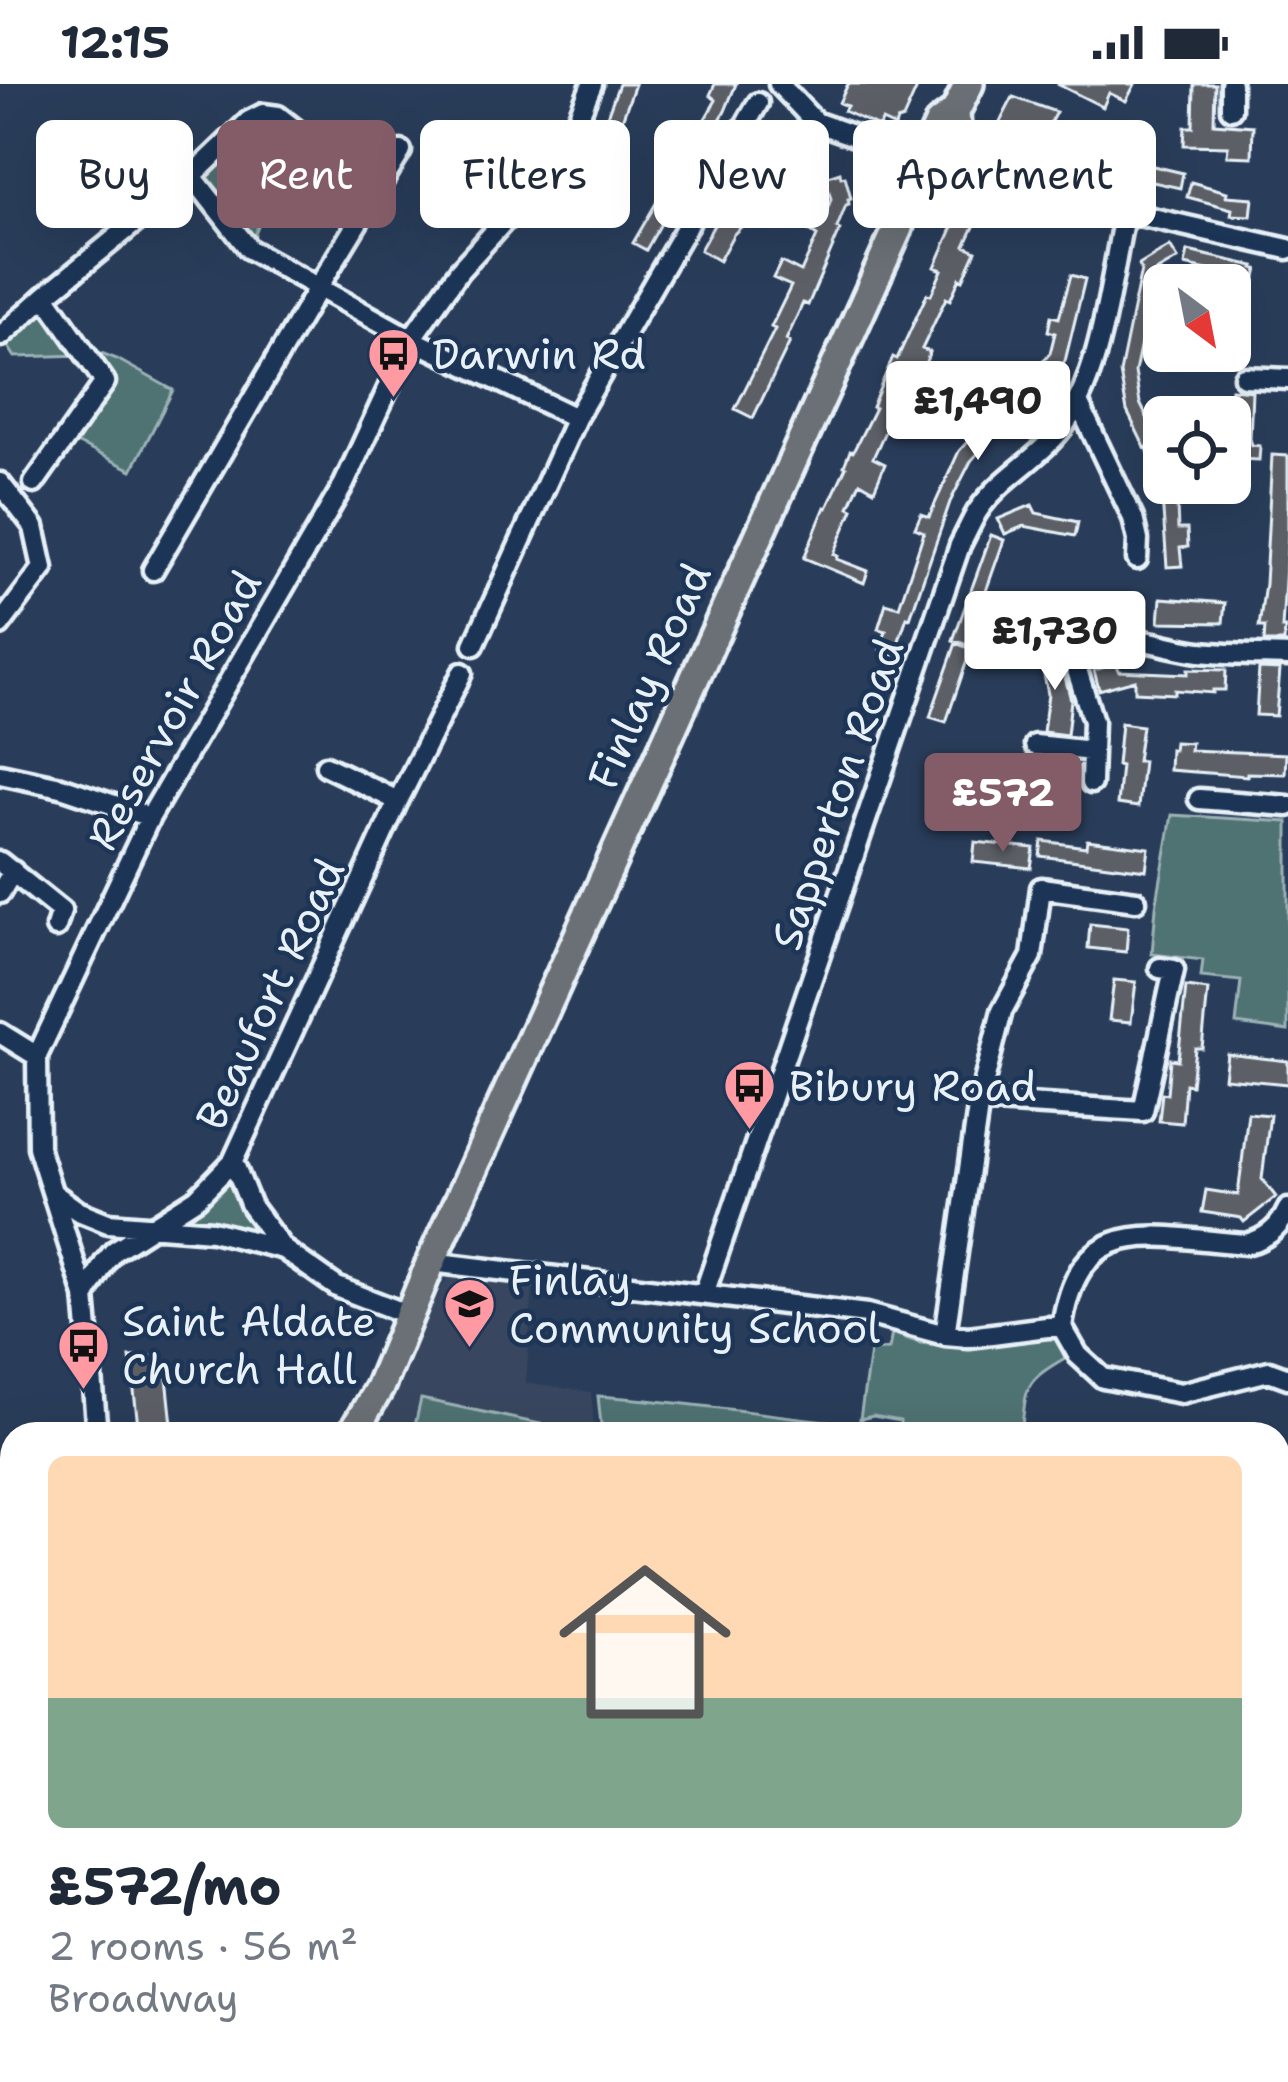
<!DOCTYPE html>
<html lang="en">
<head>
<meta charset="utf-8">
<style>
  body { margin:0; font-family:"Shantell Sans",sans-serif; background:#f2f2f3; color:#1f2937; height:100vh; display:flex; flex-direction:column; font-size:45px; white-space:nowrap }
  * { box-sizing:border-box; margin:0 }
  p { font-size:39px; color:#747a83 }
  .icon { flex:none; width:66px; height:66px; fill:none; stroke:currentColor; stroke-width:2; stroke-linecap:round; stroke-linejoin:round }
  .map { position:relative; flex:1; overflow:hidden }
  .sheet { position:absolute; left:0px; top:1338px; width:1290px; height:660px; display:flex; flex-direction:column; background:#fff; border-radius:36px 36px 0 0; box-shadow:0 12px 48px #0002 }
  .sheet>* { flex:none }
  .top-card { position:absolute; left:36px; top:36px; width:1218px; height:108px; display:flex; gap:24px }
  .needle { width:78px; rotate:148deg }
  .controls { position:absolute; left:1143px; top:180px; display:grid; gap:24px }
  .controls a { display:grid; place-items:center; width:108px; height:108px; border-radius:18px; background:#fff; box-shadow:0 12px 48px #0002; font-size:60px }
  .price { position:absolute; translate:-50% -102px; padding:0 27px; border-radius:12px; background:#fff; color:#222; font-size:39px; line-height:78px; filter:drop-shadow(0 3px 6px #0008) }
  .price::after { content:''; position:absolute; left:50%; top:72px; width:36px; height:27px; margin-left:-18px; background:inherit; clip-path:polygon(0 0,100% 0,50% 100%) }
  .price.current { background:#845c67; color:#fff }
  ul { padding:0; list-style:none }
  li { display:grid; align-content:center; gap:24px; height:636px; padding:0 48px }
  li span { display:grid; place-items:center; height:372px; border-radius:18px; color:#555 }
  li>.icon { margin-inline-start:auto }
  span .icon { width:216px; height:216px; fill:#fffc; stroke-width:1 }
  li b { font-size:51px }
  .tag { padding:0 42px; border-radius:18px; background:#fff; box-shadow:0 12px 48px #0002; font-size:42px; line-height:108px }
  .tag.current { background:#845c67; color:#fff }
  .status { display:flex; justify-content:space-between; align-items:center; height:84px; padding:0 60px; background:#fff; direction:ltr }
  .status svg { height:33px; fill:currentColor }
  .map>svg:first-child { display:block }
  .built { fill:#38475e }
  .green { fill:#507273; stroke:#9cb2b6; stroke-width:3 }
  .building { fill:#5b5f66; stroke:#e8f1f8; stroke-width:3 }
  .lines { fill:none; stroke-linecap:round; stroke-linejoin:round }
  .minor-casing { stroke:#e8f1f8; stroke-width:27 }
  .highway-casing { stroke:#e8f1f8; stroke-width:36 }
  .minor { stroke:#1d3557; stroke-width:18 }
  .highway { stroke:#6a7074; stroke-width:27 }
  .labels { text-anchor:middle; stroke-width:9; stroke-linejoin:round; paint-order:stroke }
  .poi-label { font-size:42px; fill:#e8f1f8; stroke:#1d3557; text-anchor:start }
  .street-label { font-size:42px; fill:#e8f1f8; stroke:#1d3557 }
</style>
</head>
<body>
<div class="status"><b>12:15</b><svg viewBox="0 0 49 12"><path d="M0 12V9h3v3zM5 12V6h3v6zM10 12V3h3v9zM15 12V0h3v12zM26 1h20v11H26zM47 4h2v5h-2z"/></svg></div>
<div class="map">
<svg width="1288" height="1998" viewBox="0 0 1288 1998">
  <rect width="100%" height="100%" fill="#293d5a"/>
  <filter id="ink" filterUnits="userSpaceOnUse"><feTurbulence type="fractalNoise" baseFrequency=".00833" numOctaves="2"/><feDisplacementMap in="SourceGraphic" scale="24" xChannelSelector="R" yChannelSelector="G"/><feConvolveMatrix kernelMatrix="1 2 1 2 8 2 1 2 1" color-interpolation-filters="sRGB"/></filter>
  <g filter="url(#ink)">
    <path class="built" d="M457,1192L533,1200L526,1299L591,1308L595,1350H376L422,1241L444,1199L448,1194Z"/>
    <path class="green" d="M263,30L296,46L249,165L192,92Z
      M45,212L78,260L117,275L173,306L132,386L66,354L104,299L85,271L15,273L1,252Z
      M1172,731L1288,738V947L1236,940L1241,897L1201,893L1203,876L1152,870L1156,823Z
      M228,1094L258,1148L180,1137V1134Z
      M892,1249L920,1259L965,1264L1054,1254L1059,1258L1065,1274C1022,1299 1027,1302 1021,1350L936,1341L934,1348L946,1350H602L598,1312C699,1318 799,1337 900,1344V1337L873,1332L860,1335L870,1267L889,1265Z
      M421,1315L564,1345L563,1350H413Z
      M1278,1391L1288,1392V1673L1278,1688Z
      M1288,1768V1998H351L347,1986H1278V1771Z"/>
    <path class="building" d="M619,0H635L614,58L596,90L583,83L598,56Z
      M715,0H736L725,27L646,166L633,159L716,16L710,11Z
      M848,0H910L917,4L903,35L897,37L895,43L882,37L879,43L844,27L847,22L839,19Z
      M1057,0H1135L1126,17L1109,9L1103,23Z
      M1194,0H1215L1214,39L1253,42L1252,73L1227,72L1228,62L1184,61L1185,43H1193Z
      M1013,13L1056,28L1036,65L1076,74L1073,90L1027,79L1026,83L988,74L985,67Z
      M1089,67L1183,89L1180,104L1085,83Z
      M840,88L841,93L845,92L851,114L848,115L849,120L846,121L837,144L840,146L808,221L803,219L786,256L790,258L753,334L735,325L775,245L771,243L791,202L773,194L781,178L801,188L817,152L808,146L814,133L823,137L831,115L825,93Z
      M1191,98L1227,108L1226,112L1253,114L1251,132L1231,131L1232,125L1187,113Z
      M740,115L755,129L733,151L719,177L700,166L714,141Z
      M970,117L989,121L981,138L977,136L965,162L976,167L963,196L960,194L950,216L946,214L922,265L930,268L915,303L912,302L906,314L899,312L886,340L888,341L873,374L885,380L874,406L860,398L849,423L853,425L834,470L838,472L837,475L868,487L864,499L804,474L825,423L827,424L846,383L844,382L850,367L853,368L875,324L872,323L893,273L897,275L927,210L931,211L942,186L935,183L963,120Z
      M1170,162L1178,175L1156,188L1135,288L1140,319L1164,368V399H1176L1178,445H1187L1188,463L1180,464L1182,482L1167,483L1162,413L1147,363L1145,364L1127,327L1120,289L1141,186L1139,181Z
      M1188,167L1255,182L1254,184L1258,185L1250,217L1236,213L1240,199L1228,197L1230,191L1185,181Z
      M1071,191L1085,195L1065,277L1032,315L1004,340L971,377L950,418L910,534L907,533L894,571L880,566L886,547L878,545L886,519L899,523L924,448L915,444L921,430L929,433L959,367L991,331L1018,307L1050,269L1055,249L1048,247L1051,232L1059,234Z
      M1231,305L1252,307L1250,355L1252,361L1260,362L1259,376L1236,375L1237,352H1230L1228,333Z
      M1272,371L1288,372V450L1282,544H1285L1284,558H1264L1265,543H1259L1265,500Z
      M1032,421L1036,429L1078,438L1075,452L1024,442L1005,450L998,435Z
      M991,451L1004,456L967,561L953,556Z
      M1139,509L1144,529L1070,543L1071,546L1047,552L1042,531L1076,522L1075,518L1088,514L1101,512L1103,518Z
      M1161,514L1225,519L1223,539L1159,538Z
      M956,559L971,565L946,638L930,633Z
      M1052,559L1056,579L1061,578L1071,616L1067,651L1043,648L1048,610L1038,563Z
      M1117,580L1119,587L1188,590V585L1226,586L1225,606H1213V609L1175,606V610L1135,608V596L1099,606L1094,586Z
      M1259,585L1280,586L1276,632L1256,631Z
      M1121,639L1142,642L1137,677H1143L1138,723L1117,720L1121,682L1117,681Z
      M1174,658L1191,659L1190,666L1286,670L1285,690L1247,689V692L1169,686L1170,665L1173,666Z
      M1003,675L1076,683L1073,706L1060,704L1059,713L1000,704Z
      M1087,756L1149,764L1146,786L1040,772L1042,757L1086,763Z
      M975,758L1034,764L1031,784L973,778Z
      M1090,840L1128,844L1126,868L1088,864Z
      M1114,896L1136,898L1131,938L1109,936Z
      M1186,903L1208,906L1202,964H1195L1191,1001L1185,1000L1182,1039L1159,1037L1162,1009L1167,1010L1170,975L1178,976Z
      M1227,970L1288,977V1000L1224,994Z
      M1248,1029L1270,1031L1262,1095L1276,1113L1244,1138L1241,1134L1202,1128L1206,1106L1238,1111Z
      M160,1272L166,1284L173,1350H139L130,1273Z"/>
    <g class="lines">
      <defs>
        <path id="minor" d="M779,0L815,38L905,70L908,102
          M1231,25V0
          M946,67L968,92
          M192,92L249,165L411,255L576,334
          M931,98L968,92L1288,165
          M1,252L45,212
          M1244,293L1288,295
          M1078,318L1133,434L1138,456L1137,475
          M0,399L34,443L43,484L0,541
          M34,399L105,298L45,212L192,92L249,37L263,30L278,32L296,46
          M153,486L319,202L401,67
          M474,561L576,334L758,19
          M1035,661L1092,667
          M326,682L398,717
          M0,690L61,703L150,733
          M1091,699L1093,637L1077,586L1078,571C1114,540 1158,563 1200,568C1229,571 1259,571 1288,572
          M1199,715L1288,722
          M0,778L61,827L56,843
          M0,809L13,787
          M0,949L37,972
          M979,1017L1143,1027L1174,886L1160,884
          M233,1077L251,1122L283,1165
          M53,1109L78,1127L108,1139L212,1147L283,1165L337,1203L401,1228
          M431,1178L867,1230L945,1251L969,1253L1047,1243H1062L1078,1271L1103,1294L1181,1309L1269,1287L1288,1294
          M704,1210L960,461C966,450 971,438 977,428C998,396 1034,378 1058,349C1101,299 1111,192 1125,127
          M85,1212L105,1178L114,1167L197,1114L233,1077L398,717L462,589
          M1062,1243C1079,1125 1156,1154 1246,1160C1266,1155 1280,1144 1288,1125
          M945,1251L979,1017L1002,927L1032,872L1041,804L1136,817
          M97,1350L85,1212L38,1063L37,972L150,733L344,400L411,255L459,187L562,73L592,0
          M0,1747L12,1745
          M1278,1753L1288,1751
          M0,1968L12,1965
          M112,1986L115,1998
          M331,1986L333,1998"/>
        <path id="highway" d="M956,46L955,28L969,0
          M352,1350L379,1304L431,1178L898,144L909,107L939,40L955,28
          M240,1986L242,1998
          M272,1986L274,1998"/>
      </defs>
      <use href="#minor" class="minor-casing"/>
      <use href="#highway" class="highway-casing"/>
      <use href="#minor" class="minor"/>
      <use href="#highway" class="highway"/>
    </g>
  </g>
  <defs>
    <symbol id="bus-pin" viewBox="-11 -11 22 30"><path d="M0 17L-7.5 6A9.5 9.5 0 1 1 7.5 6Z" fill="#ff9aa2" stroke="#1d3557"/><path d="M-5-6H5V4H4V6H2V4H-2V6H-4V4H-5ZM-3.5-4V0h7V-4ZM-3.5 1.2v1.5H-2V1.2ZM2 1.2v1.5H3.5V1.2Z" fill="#111"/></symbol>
    <symbol id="school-pin" viewBox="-11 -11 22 30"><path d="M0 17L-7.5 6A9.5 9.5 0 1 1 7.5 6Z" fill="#ff9aa2" stroke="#1d3557"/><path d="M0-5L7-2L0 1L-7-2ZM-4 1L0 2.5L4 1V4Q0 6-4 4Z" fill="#111"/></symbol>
  </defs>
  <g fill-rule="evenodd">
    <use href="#bus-pin" x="364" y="240" width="59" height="81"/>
    <use href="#bus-pin" x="720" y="972" width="59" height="81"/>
    <use href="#school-pin" x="440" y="1190" width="59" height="81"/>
    <use href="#bus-pin" x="54" y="1232" width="59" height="81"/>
  </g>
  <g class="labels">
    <g class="poi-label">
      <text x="432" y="285">Darwin Rd</text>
      <text x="789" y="1017">Bibury Road</text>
      <text x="509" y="1211">Finlay<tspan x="509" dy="48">Community School</tspan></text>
      <text x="122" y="1252">Saint Aldate<tspan x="122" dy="48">Church Hall</tspan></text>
    </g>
    <g class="street-label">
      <text transform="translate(649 592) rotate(-66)" y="15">Finlay Road</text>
      <text transform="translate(174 626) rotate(-61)" y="15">Reservoir Road</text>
      <text transform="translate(837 710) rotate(-71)" y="15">Sapperton Road</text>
      <text transform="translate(270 910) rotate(-65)" y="15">Beaufort Road</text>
    </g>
  </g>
</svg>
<div class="controls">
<a><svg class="needle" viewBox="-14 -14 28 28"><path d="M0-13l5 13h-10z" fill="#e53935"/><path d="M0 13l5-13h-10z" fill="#747a83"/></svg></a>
<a><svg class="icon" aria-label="locate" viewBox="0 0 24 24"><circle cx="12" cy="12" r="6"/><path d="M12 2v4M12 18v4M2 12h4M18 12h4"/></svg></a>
</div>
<b class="price" style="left:978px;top:379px">£1,490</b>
<b class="price" style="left:1055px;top:609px">£1,730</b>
<b class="price current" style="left:1003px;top:771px">£572</b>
<div class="top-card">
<a class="tag">Buy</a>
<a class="tag current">Rent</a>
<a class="tag">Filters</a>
<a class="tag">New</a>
<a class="tag">Apartment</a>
</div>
<section class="sheet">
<ul>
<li><span style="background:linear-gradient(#ffd9b3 65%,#7fa58c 0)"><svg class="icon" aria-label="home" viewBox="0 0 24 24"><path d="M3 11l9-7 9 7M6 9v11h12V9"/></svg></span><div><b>£572/mo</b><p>2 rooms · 56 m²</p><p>Broadway</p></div></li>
</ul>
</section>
</div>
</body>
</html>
